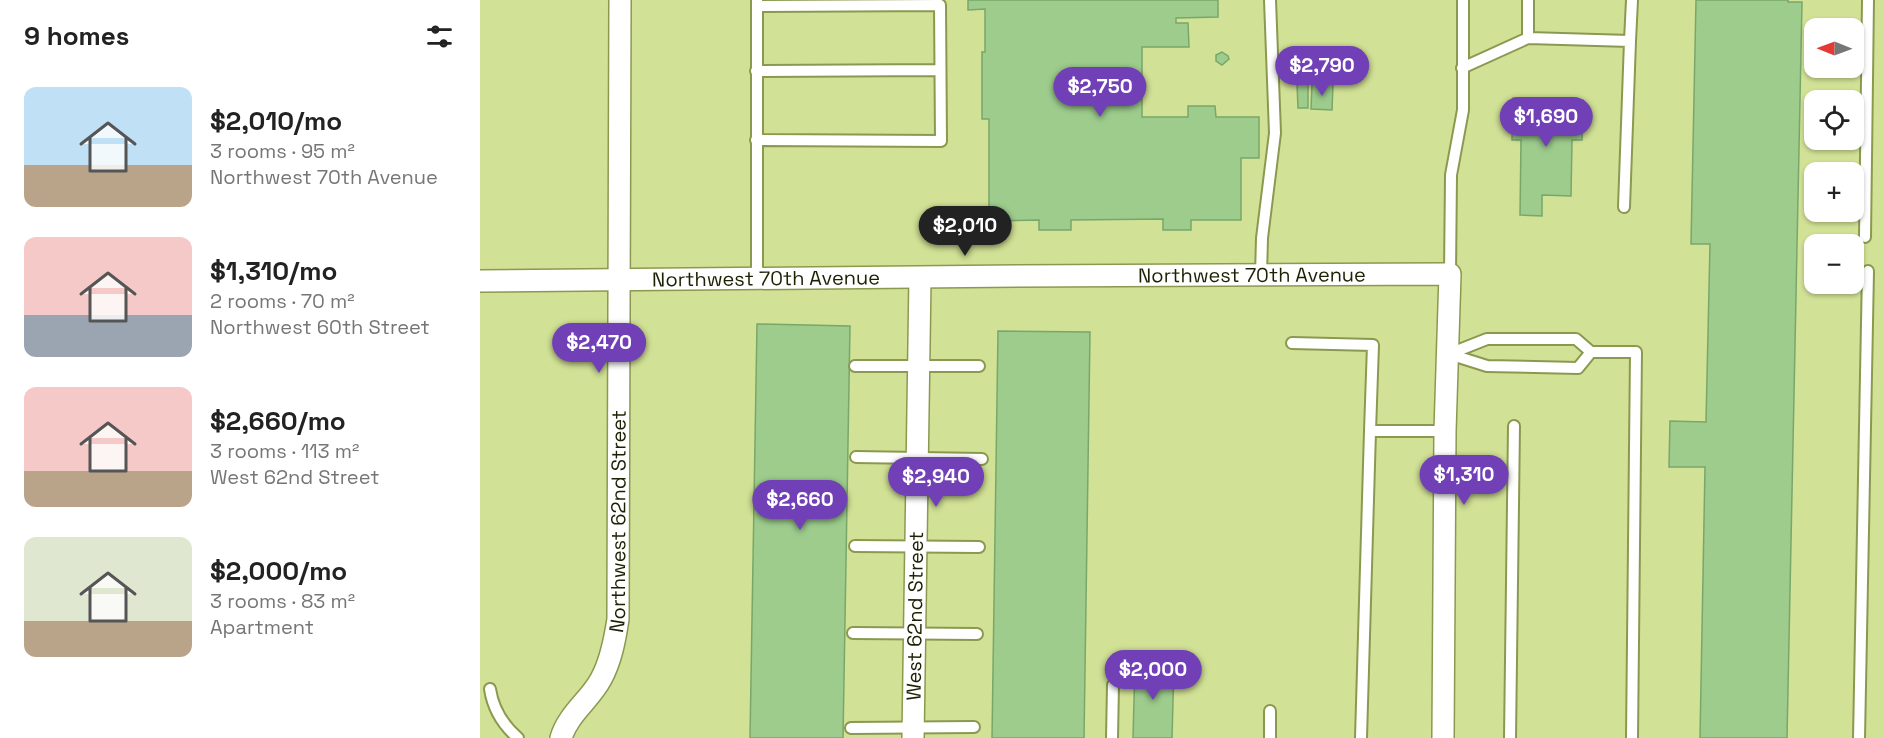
<!DOCTYPE html>
<html lang="en">
<head>
<meta charset="utf-8">
<style>
  body { margin:0; font-family:"Space Grotesk",sans-serif; background:#f2f2f2; color:#222; height:100vh; display:flex; flex-direction:column; font-size:22px; white-space:nowrap }
  * { box-sizing:border-box; margin:0 }
  p { font-size:20px; color:#767676 }
  .icon { flex:none; width:33px; height:33px; fill:none; stroke:currentColor; stroke-width:2; stroke-linecap:round; stroke-linejoin:round }
  .map { position:relative; flex:1; overflow:hidden }
  .panel { display:flex; flex-direction:column; background:#fff; width:480px }
  .panel>* { flex:none }
  .needle { width:39px; rotate:271deg }
  .buttons { position:absolute; left:1324px; top:18px; display:grid; gap:12px }
  .buttons a { display:grid; place-items:center; width:60px; height:60px; border-radius:12px; background:#fff; box-shadow:0 2px 4px #0004; font-size:30px }
  .price { position:absolute; translate:-50% -51px; padding:0 14px; border-radius:21px; background:#7140b7; color:#fff; font-size:20px; line-height:39px; filter:drop-shadow(0 2px 3px #0008) }
  .price::after { content:''; position:absolute; left:50%; top:36px; width:18px; height:14px; margin-left:-9px; background:inherit; clip-path:polygon(0 0,100% 0,50% 100%) }
  .price.selected { background:#222; color:#fff }
  ul { padding:0; list-style:none }
  li { display:flex; align-items:center; gap:18px; height:150px; padding:0 24px }
  li span { display:grid; place-items:center; flex:none; width:168px; height:120px; border-radius:12px; color:#555 }
  li>.icon { margin-inline-start:auto }
  span .icon { width:72px; height:72px; fill:#fffc; stroke-width:1 }
  li b { font-size:26px }
  h2 { display:flex; justify-content:space-between; align-items:center; height:72px; padding:0 24px; font-size:26px }
  main { display:flex; flex:1; min-height:0 }
  .map>svg:first-child { display:block }
  .building { fill:#9dcc8d; stroke:#79a76a; stroke-width:1.5 }
  .lines { fill:none; stroke-linecap:round; stroke-linejoin:round }
  .service-casing { stroke:#8b9950; stroke-width:14 }
  .minor-casing { stroke:#8b9950; stroke-width:24 }
  .service { stroke:#fff; stroke-width:10 }
  .minor { stroke:#fff; stroke-width:21 }
  .labels { text-anchor:middle; stroke-width:4.5; stroke-linejoin:round; paint-order:stroke }
  .street-label { font-size:20px; fill:#1c2103; stroke:#deeea2 }
</style>
</head>
<body>
<main>
<section class="panel">
<h2>9 homes<svg class="icon" aria-label="filters" viewBox="0 0 24 24"><path d="M4 7h16M4 17h16"/><circle cx="9" cy="7" r="2"/><circle cx="15" cy="17" r="2"/></svg></h2>
<ul>
<li><span style="background:linear-gradient(#bfe0f5 65%,#b9a48a 0)"><svg class="icon" aria-label="home" viewBox="0 0 24 24"><path d="M3 11l9-7 9 7M6 9v11h12V9"/></svg></span><div><b>$2,010/mo</b><p>3 rooms · 95 m²</p><p>Northwest 70th Avenue</p></div></li>
<li><span style="background:linear-gradient(#f6c9c9 65%,#9aa5b1 0)"><svg class="icon" aria-label="home" viewBox="0 0 24 24"><path d="M3 11l9-7 9 7M6 9v11h12V9"/></svg></span><div><b>$1,310/mo</b><p>2 rooms · 70 m²</p><p>Northwest 60th Street</p></div></li>
<li><span style="background:linear-gradient(#f6c9c9 70%,#b9a48a 0)"><svg class="icon" aria-label="home" viewBox="0 0 24 24"><path d="M3 11l9-7 9 7M6 9v11h12V9"/></svg></span><div><b>$2,660/mo</b><p>3 rooms · 113 m²</p><p>West 62nd Street</p></div></li>
<li><span style="background:linear-gradient(#dfe7d0 70%,#b9a48a 0)"><svg class="icon" aria-label="home" viewBox="0 0 24 24"><path d="M3 11l9-7 9 7M6 9v11h12V9"/></svg></span><div><b>$2,000/mo</b><p>3 rooms · 83 m²</p><p>Apartment</p></div></li>
</ul>
</section>
<div class="map">
<svg width="1403" height="738" viewBox="0 0 1403 738">
  <rect width="100%" height="100%" fill="#d1e195"/>
  <path class="building" d="M488,0H738V17L696,18V23H708L709,47H662V117H708V106H735L736,117H779V158H761V220H711V230H683V219L591,220V230H559V220L509,221V119H502V52H505V9L488,10Z
    M1216,0H1308V2H1322L1307,738H1220L1225,467H1189L1190,421L1226,422L1230,244H1211Z
    M742,52L748,56L749,59L742,65L736,61V55Z
    M828,83V108H818L817,84Z
    M832,84H853L852,110L831,109Z
    M1033,98L1103,100L1102,140H1092L1091,196L1062,195V216L1040,215L1041,140H1032Z
    M277,324L370,326L363,738H270Z
    M518,331L610,332L604,738H512Z
    M655,663L694,664L692,738H653Z"/>
  <g class="lines">
    <defs>
      <path id="service" d="M277,0V279
        M1048,38L1150,41L1144,207
        M1150,41L1152,0
        M982,68L1048,38V0
        M276,71L460,70
        M276,140L461,141L460,5L277,6
        M1385,237L1388,0
        M970,274L971,175L983,110V0
        M781,275L782,238L795,133L790,0
        M812,343L893,345L890,431H965
        M969,354L1007,339H1096L1111,352H1156L1152,738
        M969,354L1007,366L1098,368L1111,352
        M375,366H499
        M376,457L502,459
        M375,546L499,547
        M373,633L497,634
        M10,689C13,709 23,725 38,738
        M371,728L494,727
        M632,738L633,685
        M790,738V711
        M881,738L890,431
        M1030,738L1034,426
        M1379,738L1388,271"/>
      <g id="minor">
        <path id="s1" d="M0,281L538,276L970,274L965,431L963,738"/>
        <path id="s2" d="M81,738C88,714 110,700 121,679C131,661 135,639 138,619L140,0"/>
        <path id="s3" d="M433,738L440,278"/>
      </g>
    </defs>
    <use href="#service" class="service-casing"/>
    <use href="#minor" class="minor-casing"/>
    <use href="#service" class="service"/>
    <use href="#minor" class="minor"/>
  </g>
  <g class="labels">
    <g class="street-label">
      <text dy="7" stroke="none"><textPath href="#s1" startOffset="772">Northwest 70th Avenue</textPath></text>
      <text dy="7" stroke="none"><textPath href="#s1" startOffset="286">Northwest 70th Avenue</textPath></text>
      <text dy="7" stroke="none"><textPath href="#s2" startOffset="232">Northwest 62nd Street</textPath></text>
      <text dy="7" stroke="none"><textPath href="#s3" startOffset="122">West 62nd Street</textPath></text>
    </g>
  </g>
</svg>
<div class="buttons">
<a><svg class="needle" viewBox="-14 -14 28 28"><path d="M0-13l5 13h-10z" fill="#e53935"/><path d="M0 13l5-13h-10z" fill="#767676"/></svg></a>
<a><svg class="icon" aria-label="locate" viewBox="0 0 24 24"><circle cx="12" cy="12" r="6"/><path d="M12 2v4M12 18v4M2 12h4M18 12h4"/></svg></a>
<a>+</a>
<a>−</a>
</div>
<b class="price" style="left:842px;top:97px">$2,790</b>
<b class="price" style="left:620px;top:118px">$2,750</b>
<b class="price" style="left:1066px;top:148px">$1,690</b>
<b class="price selected" style="left:485px;top:257px">$2,010</b>
<b class="price" style="left:119px;top:374px">$2,470</b>
<b class="price" style="left:984px;top:506px">$1,310</b>
<b class="price" style="left:456px;top:508px">$2,940</b>
<b class="price" style="left:320px;top:531px">$2,660</b>
<b class="price" style="left:673px;top:701px">$2,000</b>
</div>
</main>
</body>
</html>
